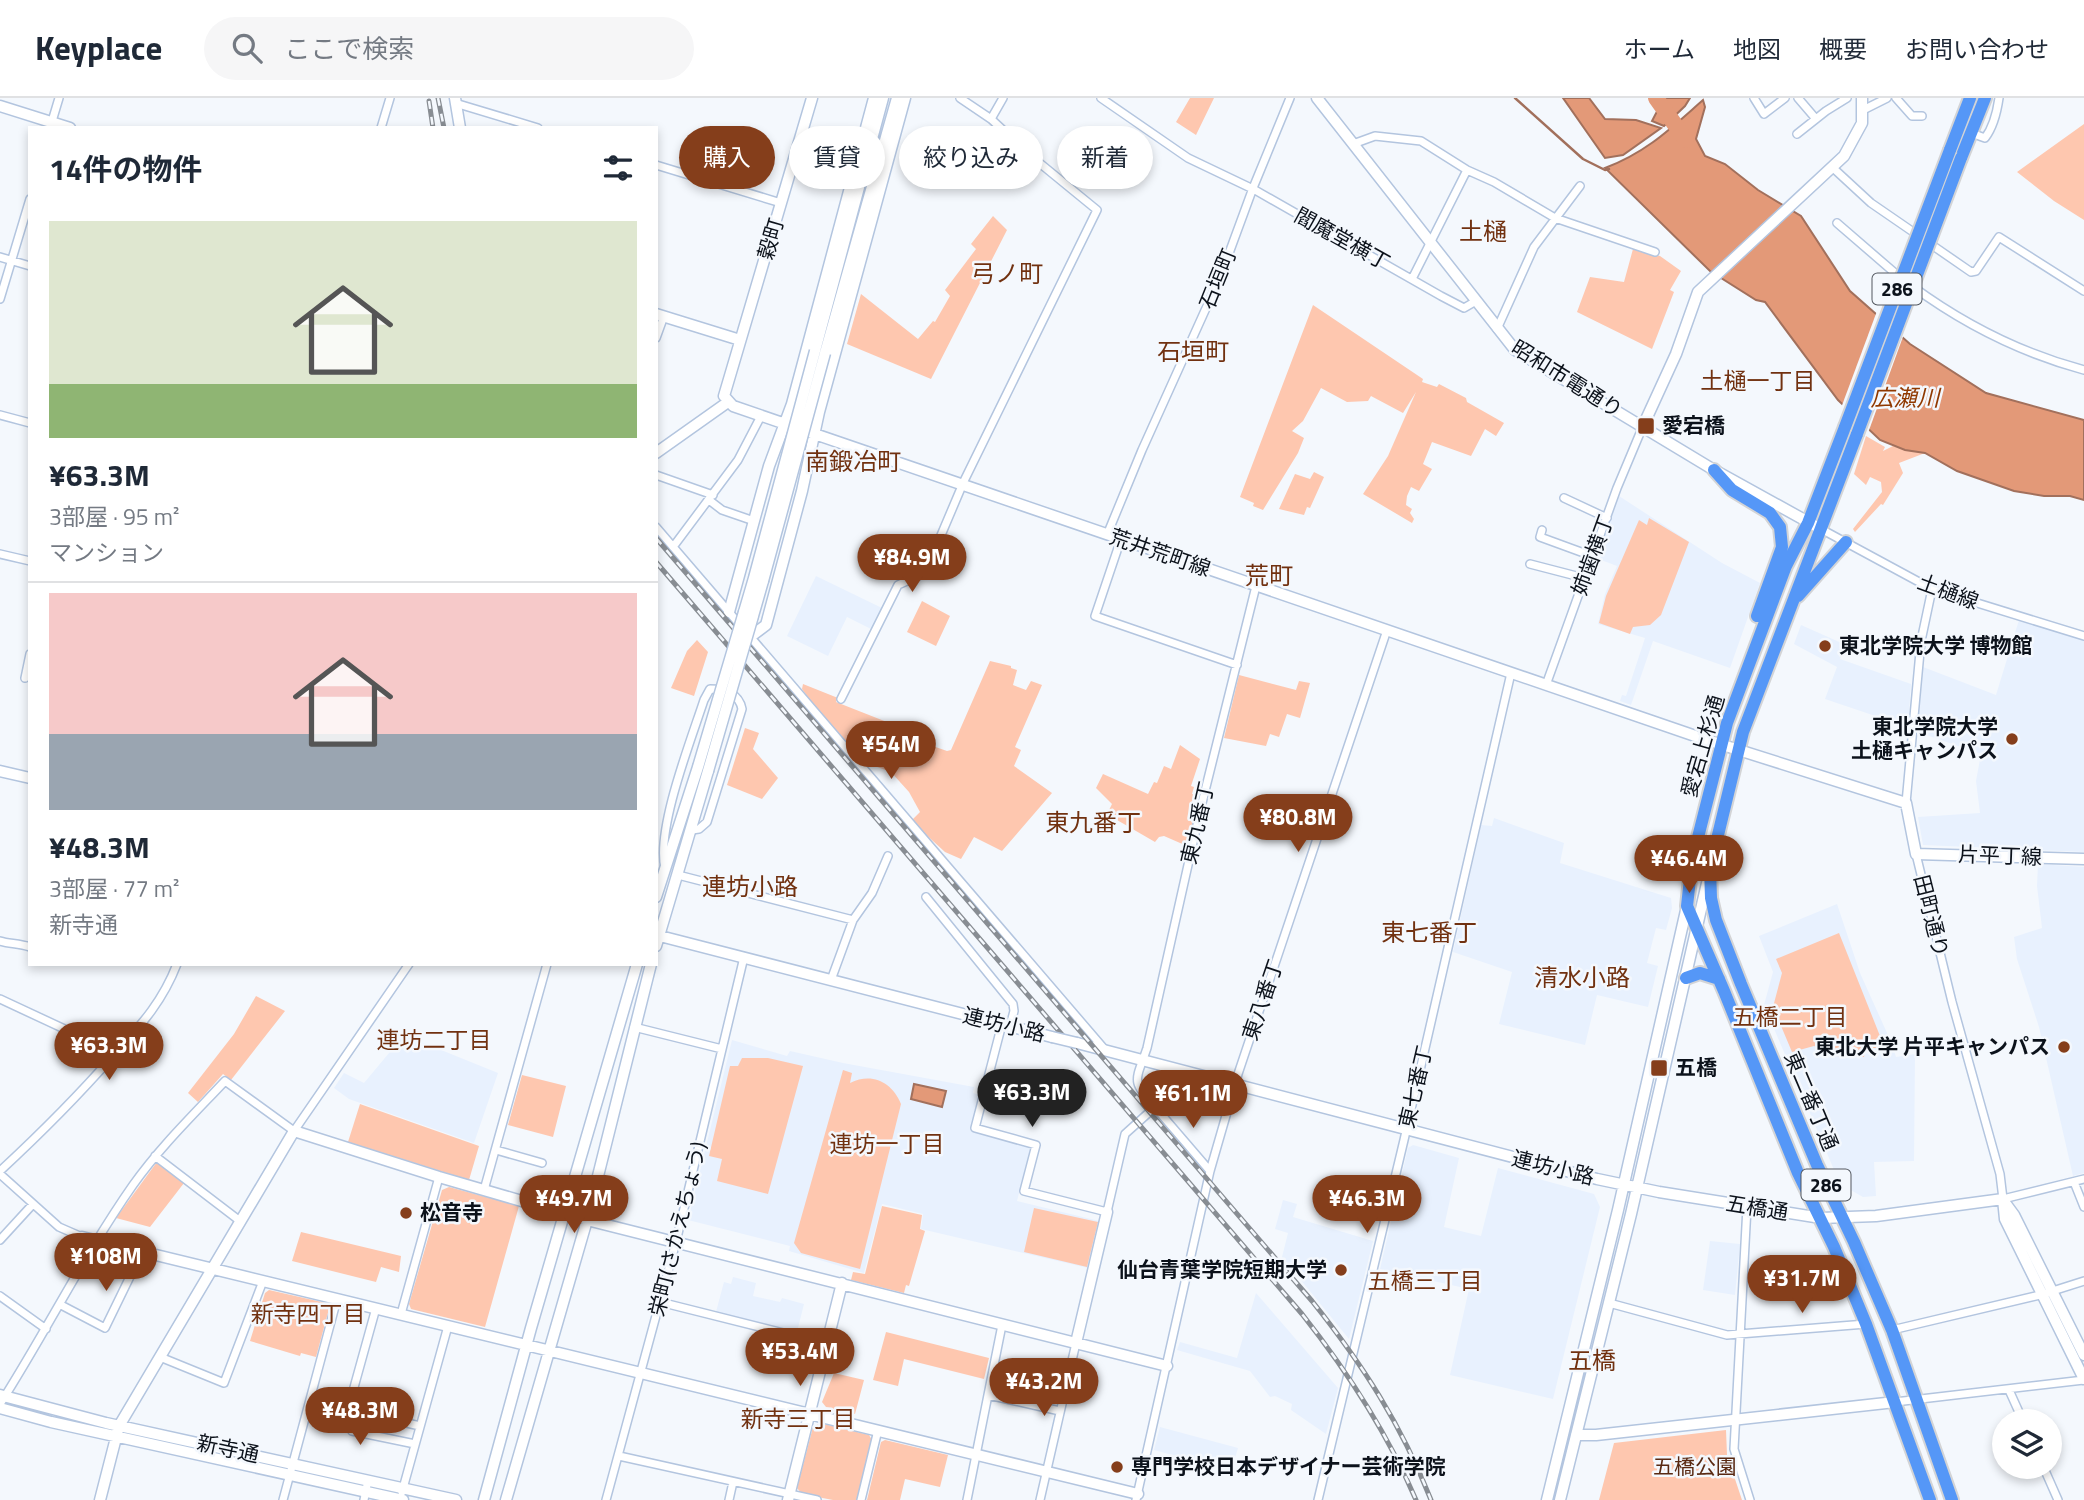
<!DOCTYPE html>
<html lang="ja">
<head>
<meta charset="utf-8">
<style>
  body { margin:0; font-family:"Titillium Web","Noto Sans JP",sans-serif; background:#f6f6f7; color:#1f2937; height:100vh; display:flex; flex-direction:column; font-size:26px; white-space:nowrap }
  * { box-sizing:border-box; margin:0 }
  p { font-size:23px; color:#747a83 }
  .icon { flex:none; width:38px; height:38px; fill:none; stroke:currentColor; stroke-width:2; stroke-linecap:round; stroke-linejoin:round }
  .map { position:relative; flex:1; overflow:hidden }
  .details { position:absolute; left:28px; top:28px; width:630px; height:840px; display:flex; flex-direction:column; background:#fff; border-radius:0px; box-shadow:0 4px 10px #0003 }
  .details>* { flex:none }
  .banner { position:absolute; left:679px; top:28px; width:665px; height:63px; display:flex; gap:14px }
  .fabs { position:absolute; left:1992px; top:1311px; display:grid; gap:14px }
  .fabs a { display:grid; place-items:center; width:70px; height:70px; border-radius:50%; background:#fff; box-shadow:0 4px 10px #0003; font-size:35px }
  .price { position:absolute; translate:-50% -60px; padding:0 16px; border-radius:24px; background:#853e1b; color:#fff; font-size:23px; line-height:46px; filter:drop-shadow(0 2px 4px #0008) }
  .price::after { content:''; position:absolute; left:50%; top:42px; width:21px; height:16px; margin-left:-10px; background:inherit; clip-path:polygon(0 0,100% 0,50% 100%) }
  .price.active { background:#222; color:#fff }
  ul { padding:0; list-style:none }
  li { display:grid; align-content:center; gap:14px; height:371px; padding:0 21px }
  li+li { border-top:2px solid #e0e1e3 }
  li span { display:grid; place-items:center; height:217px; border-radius:0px; color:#555 }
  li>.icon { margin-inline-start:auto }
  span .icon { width:126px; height:126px; fill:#fffc; stroke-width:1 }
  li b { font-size:30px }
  h2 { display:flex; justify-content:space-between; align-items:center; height:84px; padding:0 21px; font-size:30px }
  .pill { padding:0 24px; border-radius:32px; background:#fff; box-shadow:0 4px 10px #0003; font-size:24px; line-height:63px }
  .pill.active { background:#853e1b; color:#fff }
  header { display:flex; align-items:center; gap:42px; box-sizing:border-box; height:98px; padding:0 35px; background:#fff; border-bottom:2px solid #e0e1e3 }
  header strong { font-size:33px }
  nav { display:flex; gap:38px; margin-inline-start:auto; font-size:24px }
  .search { width:490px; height:63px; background:#f6f6f7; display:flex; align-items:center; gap:18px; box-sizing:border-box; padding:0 24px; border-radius:38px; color:#747a83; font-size:26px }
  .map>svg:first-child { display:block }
  .built { fill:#e8f1fe }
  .green { fill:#fec7af }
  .water { fill:#e39978; stroke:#a2705c; stroke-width:2 }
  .pier { fill:#f4f8fd }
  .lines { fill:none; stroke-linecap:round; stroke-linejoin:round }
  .stream { stroke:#a2705c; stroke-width:2.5 }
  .river { stroke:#e39978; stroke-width:16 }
  .street-casing { stroke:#b3c5df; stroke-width:10 }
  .secondary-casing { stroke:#b3c5df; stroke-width:13 }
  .highway-casing { stroke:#d3d4d6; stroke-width:16 }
  .street { stroke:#fff; stroke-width:7 }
  .secondary { stroke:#fff; stroke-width:10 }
  .highway { stroke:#5597f7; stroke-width:12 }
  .rail-casing { stroke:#888d93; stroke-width:5 }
  .rail { stroke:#f4f8fd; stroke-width:2.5; stroke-dasharray:8; stroke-linecap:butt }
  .secondary-bridge-casing { stroke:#b3c5df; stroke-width:13; stroke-linecap:butt }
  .highway-bridge-casing { stroke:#d3d4d6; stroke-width:16; stroke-linecap:butt }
  .secondary-bridge { stroke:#fff; stroke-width:10 }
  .highway-bridge { stroke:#5597f7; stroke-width:12 }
  .poi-dot { fill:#853e1b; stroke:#f4f8fd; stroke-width:2.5 }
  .labels { text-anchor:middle; stroke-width:5; stroke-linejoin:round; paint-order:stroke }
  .shield { fill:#f4f8fd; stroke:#52575f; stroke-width:2 }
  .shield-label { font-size:19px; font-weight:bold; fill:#0c121b }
  .street-label { font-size:21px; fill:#0c121b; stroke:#f4f8fd }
  .poi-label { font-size:21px; font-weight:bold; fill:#0c121b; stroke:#f4f8fd; text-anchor:start }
  .park-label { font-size:21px; fill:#592912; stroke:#f4f8fd }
  .neighbourhood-label { font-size:23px; fill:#713110; stroke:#f4f8fd }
  .water-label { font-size:23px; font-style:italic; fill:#903901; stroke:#f4f8fd }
  .quarter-label { font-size:24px; fill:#713110; stroke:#f4f8fd }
</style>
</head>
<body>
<header>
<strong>Keyplace</strong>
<div class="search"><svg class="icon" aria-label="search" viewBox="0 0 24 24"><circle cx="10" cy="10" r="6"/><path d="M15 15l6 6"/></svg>ここで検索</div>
<nav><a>ホーム</a><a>地図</a><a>概要</a><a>お問い合わせ</a></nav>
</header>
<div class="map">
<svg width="2084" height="1402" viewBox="0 0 2084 1402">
  <rect width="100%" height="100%" fill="#f4f8fd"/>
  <path class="built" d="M1619,398L1722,465L1760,485L1730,570L1653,543L1631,607L1620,603L1622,597L1626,598L1645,540L1598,526L1605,496L1617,468L1596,460Z
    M816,478L882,510L871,531L847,519L828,558L787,538Z
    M2019,522L2084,542V754L1923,747L1918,719L1980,715L1976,683L1981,656L1915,633L1923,569L1996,597Z
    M1801,527L1846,547L1840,561L1911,586L1908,629L1825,601L1837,569L1794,546Z
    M1494,720L1564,745L1560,765L1671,800L1672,810L1666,832L1656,830L1647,865L1658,868L1648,909L1597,897L1585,947L1499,926L1512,874L1453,854L1481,727L1492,728Z
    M2038,766L2084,769V1075L2073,1078L2039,929L2017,861L2014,839L2042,830L2037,788Z
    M1837,806L1860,875L1892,946L1896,959L1915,956L1914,1063L1874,1064L1876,1098L1863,1099L1840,1086L1764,907L1773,874L1759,838Z
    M404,937L498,975L474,1045L349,1001L334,990L344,975L364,985Z
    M732,942L787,958L790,953L843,965L974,989L973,995L980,997L971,1033L1027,1048L1030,1052L1017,1103L1099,1123L1088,1170L921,1131L923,1116L882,1106L864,1175L789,1153L790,1148L688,1122Z
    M1413,1047L1459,1060L1444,1129L1481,1138L1498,1070L1594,1096L1600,1109L1553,1301L1450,1277L1469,1191L1380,1171L1408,1050Z
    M1283,1102L1297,1106L1293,1119L1373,1143L1349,1241L1282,1159L1288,1135L1275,1131Z
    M1710,1143L1740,1146L1735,1197L1703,1192Z
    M733,1179L756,1185L753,1198L780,1204L782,1200L804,1206L797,1234L716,1214L724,1184L731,1186Z
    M1256,1195L1338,1290L1326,1336L1291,1312L1292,1306L1275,1298L1270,1299L1250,1273L1177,1252L1180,1244L1237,1260Z
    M1160,1329L1238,1350L1231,1373L1154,1352Z"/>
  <path class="green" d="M1190,0H1214L1196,37L1176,24Z
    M2084,26V122L2054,103L2017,74Z
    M993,118L1007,132L931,281L847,246L861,196L918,241L933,223L935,224L950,198L945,192L976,151L971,146Z
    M1633,151L1660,158L1681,173L1670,192L1674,194L1652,251L1577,214L1590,179L1624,184Z
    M1313,207L1423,281L1422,284L1437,289L1439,286L1466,300L1467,304L1504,325L1496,338L1485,331L1471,358L1432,344L1423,366L1432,371L1419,393L1411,389L1407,398L1406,407L1412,411L1410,415L1414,421L1412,425L1363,396L1388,358L1416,294L1403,315L1371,298L1368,303L1347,304L1321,290L1303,323L1292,333L1304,340L1298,355L1263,412L1253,408L1254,405L1240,399Z
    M1866,338L1885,349L1883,353L1893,348L1925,355L1899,365L1903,375L1883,407L1881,406L1855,434L1853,431L1882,394L1881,384L1870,379L1866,387L1854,376Z
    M1314,374L1324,379L1310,410L1307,409L1304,417L1279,411L1295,376L1310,381Z
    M1649,420L1689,444L1661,517L1650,527L1633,529L1630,536L1599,525L1606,498L1639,422L1647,427Z
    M922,503L950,518L936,548L907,534Z
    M697,542L708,554L694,598L671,590L687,553Z
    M990,563L1011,568V570L1017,572L1013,587L1026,592L1031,583L1042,587L1015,649L1021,652L1014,668L1052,695L1002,753L974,739L961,761L945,754L911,723L920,714L909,694L891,674L861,663L817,612L802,591L803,586L838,600L836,604L925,639L927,646L947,653L951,652Z
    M1239,577L1296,592L1299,583L1310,585L1300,620L1287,616L1279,639L1270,636L1266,648L1224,640Z
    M745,630L759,635L753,651L778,680L762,701L727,687Z
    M1180,647L1200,661L1191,688L1194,689L1192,696L1199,698L1187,748L1164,738L1159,739L1155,744L1117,722L1109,712L1112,706L1096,690L1103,676L1148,696L1154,684L1157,685L1164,668L1171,671Z
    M1839,835L1884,948L1865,952L1864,959L1835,958L1814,948L1792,954L1773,909L1782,875L1776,861Z
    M256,898L285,913L231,982L223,976L198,1004L188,995L234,936Z
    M742,960H768L803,968L768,1096L717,1083L722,1061L709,1058L730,968H738Z
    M843,972L852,975L850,985C872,974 892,984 901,1006L860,1171L801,1155L794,1145Z
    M522,977L566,988L553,1039L508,1027Z
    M360,1006L479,1048L469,1082L348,1044Z
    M157,1064L184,1085L150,1129L116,1120Z
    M449,1089L519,1108L485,1229L411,1211L409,1206L442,1092Z
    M882,1108L922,1117L920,1131L925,1133L909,1188L906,1187L904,1195L851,1182L853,1174L865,1176Z
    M1034,1110L1098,1124L1087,1169L1024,1154Z
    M301,1134L401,1158L399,1174L381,1169L376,1184L292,1163Z
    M269,1192L326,1205L329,1211L316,1259L301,1255L300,1258L250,1243L265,1195Z
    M886,1234L989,1260L984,1281L904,1261L898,1288L873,1282Z
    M834,1275L864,1282L855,1316L826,1309L822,1304Z
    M820,1325L869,1337L872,1342L857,1402H833L802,1396L797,1390L813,1329Z
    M1726,1332L1727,1357L1742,1402H1599L1614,1345Z
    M885,1342L948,1357L940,1389L905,1381L900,1402H867L881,1344Z"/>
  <path class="water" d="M1563,0H1589L1605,21L1636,22L1661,30L1623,57L1605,60Z
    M1664,0H1690L1685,8L1664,28L1652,23Z
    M1703,2L1705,9L1696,41L1705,58L1725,66L1758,92L1801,118L1850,193L1910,246L1986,295L2084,322V402L2070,398H2044L2014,393L1957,373L1925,355L1905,352L1880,342L1838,302L1765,204L1756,202L1710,173L1605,70C1647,54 1670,31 1703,2Z
    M914,986L946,993L942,1009L911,1001Z"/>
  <path class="pier" d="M1877,213L1904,236L1868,335L1841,310Z"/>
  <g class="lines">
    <path class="stream" d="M1515,0L1583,61L1605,72L1609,71"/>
    <path class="river" d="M1656,0L1686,42"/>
    <defs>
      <path id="street" d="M1101,0L1188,60L1255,92L1441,198L1464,210L1476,203
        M1754,0L1764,16L1785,0
        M1798,0L1816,21
        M1896,0L1912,18H1922
        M455,5L538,30
        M1863,12L1887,0
        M991,21L1003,0
        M50,30L59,0
        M381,30L390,0
        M1971,35L1985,40C1994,28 1997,14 1999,0
        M1797,36L1826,13L1847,0
        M1353,46L1375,38L1421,43L1467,72L1494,84L1555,120L1655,154
        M656,67L781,105
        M1832,69L1871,105L1919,138
        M1837,125L1903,182
        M1929,145L1971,174L1976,173L1999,139L2084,193
        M0,159L30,168
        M1412,181L1467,72
        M1912,188C1965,227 2021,255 2084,272
        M0,201L30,101
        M1497,231L1534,149L1580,88
        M656,240L664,218
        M0,317L30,325
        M656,377L713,397
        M1564,400L1607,420
        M709,402L722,412L754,423
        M656,429L1106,953
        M1821,431L1932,491L2084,538
        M1542,432L1540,439L1592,458
        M1107,437L1142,352L1221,177L1253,90L1290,0
        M1121,441L1095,518L1237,567
        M673,449L738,362L761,318
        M0,456L30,463
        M1530,466L1584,480
        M25,580L30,556
        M1546,587L1617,390L1643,328
        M841,601L898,487L925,475L964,383L1097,112L1031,58L991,21L960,0
        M1906,705L1921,543L1932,491
        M1916,756L1952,904L2000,1076L2003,1101L2084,1081
        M665,770C656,731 691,642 704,602L710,591C724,591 739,595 742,611L707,724L699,731L692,732
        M678,777L853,822
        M926,799L1013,906L1014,913L1010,928
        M0,843C9,846 19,845 30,849
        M831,882L853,822L872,795L888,758
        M0,901L116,955
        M1002,926L975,1030L1036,1047L1024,1093L1107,1114L1125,1036L1155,1009C1130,982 1136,983 1147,950L1201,709L1256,488
        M634,929L722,951
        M1155,1009L1210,1073
        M496,1052L542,1065
        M155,1058L240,1123
        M0,1073C40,1036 77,999 113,958C140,928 162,905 177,866
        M0,1076L59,1129L82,1139
        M2074,1084L2084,1109
        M484,1092L547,866
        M1747,1109L1734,1351L1750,1402
        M0,1142L33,1106
        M0,1198L46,1231
        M660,1204L827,1246
        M1609,1205L1727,1237L1866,1226
        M61,1207L105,1230L142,1154
        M401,1216L439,1079
        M1892,1232L2040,1197L2084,1183
        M160,1259L224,1285L263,1183
        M2009,1292L2023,1323
        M988,1297L1060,1313
        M310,1303L420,1328
        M1895,1304L2084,1282
        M0,1306C46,1234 84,1157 133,1087C160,1049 193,1017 225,983L294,1033L409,866
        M348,1311L376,1210
        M356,1313L352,1333L415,1346
        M619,1358L817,1402
        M2043,1368L2058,1402
        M402,1394L448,1228
        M283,1402L337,1201
        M364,1402L368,1382
        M606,1402L676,1144L744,859
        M729,1402L733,1384
        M861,1402L878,1332
        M967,1402L1002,1227
        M1040,1402L1076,1245
        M1136,1402L1210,1073L1238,976L1387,532
        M1318,1402L1404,1042L1511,575"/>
      <path id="secondary" d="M455,0L460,30
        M812,0L724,298L733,308L1707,642L1906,705L1916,756L2084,761
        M1317,0L1515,252L1714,372L1821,431
        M0,8L70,30
        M656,216L740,242
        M815,253L883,0
        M825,255L897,0
        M1643,328L1676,256L1698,194L1844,58L1862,25V0
        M656,355L728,304
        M729,514L769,368L792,306L874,0
        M744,514L754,480
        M753,518L763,483
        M750,539L766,527L802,393L819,314L905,0
        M0,673L30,680
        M656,799L698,669
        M656,837L1052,939
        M656,848L708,673
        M1077,945L1597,1081L1659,1094L1821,1120L1876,1118L2003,1101
        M2003,1101L2005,1121L2084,1281
        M2003,1102L2014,1117L2084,1257
        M82,1139L1138,1396
        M1076,1245L1107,1114
        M0,1297L106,1325L456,1402
        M0,1310L51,1324L403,1402
        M1576,1337H1596L1895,1304
        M100,1402L119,1328L294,1033L439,1079L587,1122L1167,1268
        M484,1402L531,1230L637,866
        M506,1402L587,1122L651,866
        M788,1402L842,1185
        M1547,1402L1618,1112L1687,808
        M1560,1402L1631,1116L1707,785"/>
      <path id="highway" d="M1950,52L1970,0
        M1961,60L1985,0
        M1845,329L1808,425L1786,468L1727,625L1692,763L1687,808L1724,893L1798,1075L1834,1149L1866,1226L1930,1402
        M1857,336L1743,634L1710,770L1711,800L1716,822L1741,886L1817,1067L1854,1144L1892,1232L1952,1402
        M1714,372L1732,392L1770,415L1780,429L1782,449L1757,518
        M1798,498L1846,444
        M1686,880L1700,875L1719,881"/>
    </defs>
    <use href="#street" class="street-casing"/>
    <use href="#secondary" class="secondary-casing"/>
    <use href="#highway" class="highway-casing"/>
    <use href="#street" class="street"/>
    <use href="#secondary" class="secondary"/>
    <use href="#highway" class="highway"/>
    <defs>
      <path id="rail" d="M438,0L444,30
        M429,3L433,30
        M656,440L1312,1203C1363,1267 1401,1326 1431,1402
        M656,464L1302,1216C1347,1273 1387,1334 1416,1402"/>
    </defs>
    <use href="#rail" class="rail-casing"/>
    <use href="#rail" class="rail"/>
    <defs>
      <path id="secondary-bridge" d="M754,480L815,253
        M763,483L825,255
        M698,669L744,514
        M708,673L753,518
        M1052,939L1077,945"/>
      <path id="highway-bridge" d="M1845,329L1950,52
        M1857,336L1961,60"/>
    </defs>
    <use href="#secondary-bridge" class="secondary-bridge-casing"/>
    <use href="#highway-bridge" class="highway-bridge-casing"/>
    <use href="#secondary-bridge" class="secondary-bridge"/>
    <use href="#highway-bridge" class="highway-bridge"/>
  </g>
  <g class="poi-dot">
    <rect x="1637" y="319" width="18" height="18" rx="3.5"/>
    <circle cx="1825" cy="548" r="7"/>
    <circle cx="2012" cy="641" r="7"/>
    <circle cx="2064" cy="949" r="7"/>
    <rect x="1650" y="961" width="18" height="18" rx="3.5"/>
    <circle cx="406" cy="1115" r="7"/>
    <circle cx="1341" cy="1172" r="7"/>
    <circle cx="1117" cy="1369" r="7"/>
  </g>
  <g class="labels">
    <g class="shield">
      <rect x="1872.5" y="175.5" width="49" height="31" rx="5"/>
      <rect x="1801.5" y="1071.5" width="49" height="31" rx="5"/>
    </g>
    <g class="shield-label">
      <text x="1897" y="198">286</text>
      <text x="1826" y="1094">286</text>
    </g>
    <g class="street-label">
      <text transform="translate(771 141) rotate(-74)" y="7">穀町</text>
      <text transform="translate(1342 141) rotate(29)" y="7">閻魔堂横丁</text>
      <text transform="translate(1218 181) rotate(-68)" y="7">石垣町</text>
      <text transform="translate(1567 281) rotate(32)" y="7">昭和市電通り</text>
      <text transform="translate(1160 455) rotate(19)" y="7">荒井荒町線</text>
      <text transform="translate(1593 457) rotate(-70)" y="7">姉歯横丁</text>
      <text transform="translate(1948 494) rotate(20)" y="7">土樋線</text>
      <text transform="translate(1703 648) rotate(-74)" y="7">愛宕上杉通</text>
      <text transform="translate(1198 725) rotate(-77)" y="7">東九番丁</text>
      <text transform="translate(2000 758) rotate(2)" y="7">片平丁線</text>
      <text transform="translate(1931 818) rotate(76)" y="7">田町通り</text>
      <text transform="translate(1263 902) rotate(-71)" y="7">東八番丁</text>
      <text transform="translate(1004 927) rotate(14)" y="7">連坊小路</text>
      <text transform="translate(1416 989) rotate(-77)" y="7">東七番丁</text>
      <text transform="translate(1811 1003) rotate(67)" y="7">東二番丁通</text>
      <text transform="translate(1553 1070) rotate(14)" y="7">連坊小路</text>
      <text transform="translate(1757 1110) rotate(9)" y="7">五橋通</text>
      <text transform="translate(678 1131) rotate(-76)" y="7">栄町(さかえちょう)</text>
      <text transform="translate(228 1351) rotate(12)" y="7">新寺通</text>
    </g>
    <g class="poi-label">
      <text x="1662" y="335">愛宕橋</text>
      <text x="1839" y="555">東北学院大学 博物館</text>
      <text x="1998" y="636" text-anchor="end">東北学院大学<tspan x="1998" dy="24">土樋キャンパス</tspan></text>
      <text x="2050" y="956" text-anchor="end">東北大学 片平キャンパス</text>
      <text x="1675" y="977">五橋</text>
      <text x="420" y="1122">松音寺</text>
      <text x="1327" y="1179" text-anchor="end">仙台青葉学院短期大学</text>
      <text x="1131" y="1376">専門学校日本デザイナー芸術学院</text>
    </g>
    <g class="park-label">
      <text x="1695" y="1376">五橋公園</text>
    </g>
    <g class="neighbourhood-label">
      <text x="1758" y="291">土樋一丁目</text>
      <text x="1790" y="927">五橋二丁目</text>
      <text x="434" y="950">連坊二丁目</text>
      <text x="887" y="1054">連坊一丁目</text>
      <text x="1425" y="1191">五橋三丁目</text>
      <text x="308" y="1224">新寺四丁目</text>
      <text x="798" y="1329">新寺三丁目</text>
    </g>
    <g class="water-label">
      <text x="1905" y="308">広瀬川</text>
    </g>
    <g class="quarter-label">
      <text x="1483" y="142">土樋</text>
      <text x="1007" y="184">弓ノ町</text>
      <text x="1193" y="262">石垣町</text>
      <text x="853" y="372">南鍛冶町</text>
      <text x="1269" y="486">荒町</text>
      <text x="1093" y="733">東九番丁</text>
      <text x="750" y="797">連坊小路</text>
      <text x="1429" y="843">東七番丁</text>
      <text x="1582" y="888">清水小路</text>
      <text x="1592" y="1271">五橋</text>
    </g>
  </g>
</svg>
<div class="fabs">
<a><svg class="icon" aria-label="layers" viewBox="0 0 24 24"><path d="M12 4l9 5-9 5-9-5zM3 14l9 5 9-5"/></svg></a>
</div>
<b class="price" style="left:912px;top:496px">¥84.9M</b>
<b class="price" style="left:891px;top:683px">¥54M</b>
<b class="price" style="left:1298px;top:756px">¥80.8M</b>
<b class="price" style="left:1689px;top:797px">¥46.4M</b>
<b class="price" style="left:109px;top:984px">¥63.3M</b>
<b class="price active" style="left:1032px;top:1031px">¥63.3M</b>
<b class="price" style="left:1193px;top:1032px">¥61.1M</b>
<b class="price" style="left:574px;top:1137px">¥49.7M</b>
<b class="price" style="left:1367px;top:1137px">¥46.3M</b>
<b class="price" style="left:106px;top:1195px">¥108M</b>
<b class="price" style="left:1802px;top:1217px">¥31.7M</b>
<b class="price" style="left:800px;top:1290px">¥53.4M</b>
<b class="price" style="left:1044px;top:1320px">¥43.2M</b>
<b class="price" style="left:360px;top:1349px">¥48.3M</b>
<div class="banner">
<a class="pill active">購入</a>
<a class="pill">賃貸</a>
<a class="pill">絞り込み</a>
<a class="pill">新着</a>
</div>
<section class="details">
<h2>14件の物件<svg class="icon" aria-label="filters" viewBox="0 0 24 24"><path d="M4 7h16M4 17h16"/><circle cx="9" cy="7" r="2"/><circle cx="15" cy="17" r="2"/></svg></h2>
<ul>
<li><span style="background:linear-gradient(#dfe7d0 75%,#8fb573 0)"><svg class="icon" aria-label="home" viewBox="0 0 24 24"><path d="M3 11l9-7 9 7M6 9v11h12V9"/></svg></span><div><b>¥63.3M</b><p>3部屋 · 95 m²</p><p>マンション</p></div></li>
<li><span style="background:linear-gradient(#f6c9c9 65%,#9aa5b1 0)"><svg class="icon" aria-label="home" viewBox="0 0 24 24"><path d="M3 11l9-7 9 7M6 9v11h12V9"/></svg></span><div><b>¥48.3M</b><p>3部屋 · 77 m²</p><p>新寺通</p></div></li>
</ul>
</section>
</div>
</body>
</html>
